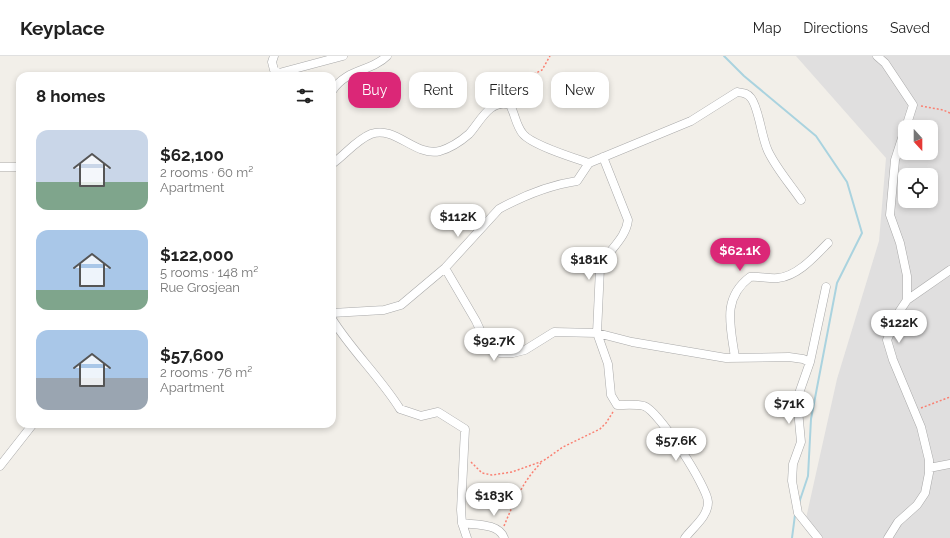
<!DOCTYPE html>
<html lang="en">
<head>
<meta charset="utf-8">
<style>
  body { margin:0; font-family:Raleway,sans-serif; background:#f6f6f6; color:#222; height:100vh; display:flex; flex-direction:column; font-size:15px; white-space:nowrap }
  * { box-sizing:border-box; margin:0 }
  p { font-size:13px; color:#767676 }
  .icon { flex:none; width:22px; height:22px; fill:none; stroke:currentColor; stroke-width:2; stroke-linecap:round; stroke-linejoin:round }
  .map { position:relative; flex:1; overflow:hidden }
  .sheet { position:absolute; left:16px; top:16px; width:320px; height:356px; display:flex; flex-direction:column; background:#fff; border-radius:12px; box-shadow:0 2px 6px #0003 }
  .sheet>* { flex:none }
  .banner { position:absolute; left:348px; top:16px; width:380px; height:36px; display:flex; gap:8px }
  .needle { width:26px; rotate:159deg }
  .fabs { position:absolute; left:898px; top:64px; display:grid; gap:8px }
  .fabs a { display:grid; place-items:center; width:40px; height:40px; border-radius:8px; background:#fff; box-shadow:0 2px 6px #0003; font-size:20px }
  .price { position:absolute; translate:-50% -34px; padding:0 9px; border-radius:14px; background:#fff; color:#222; font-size:13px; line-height:26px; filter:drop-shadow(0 1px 2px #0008) }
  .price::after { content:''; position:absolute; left:50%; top:24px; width:12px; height:9px; margin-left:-6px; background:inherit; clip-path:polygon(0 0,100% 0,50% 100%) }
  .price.current { background:#db2777; color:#fff }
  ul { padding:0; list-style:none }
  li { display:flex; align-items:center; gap:12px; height:100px; padding:0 20px }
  li span { display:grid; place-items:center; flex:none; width:112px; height:80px; border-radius:12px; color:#555 }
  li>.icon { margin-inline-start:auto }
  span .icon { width:48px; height:48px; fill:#fffc; stroke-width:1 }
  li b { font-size:17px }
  h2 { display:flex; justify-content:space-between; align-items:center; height:48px; padding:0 20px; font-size:17px }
  .pill { padding:0 14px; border-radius:12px; background:#fff; box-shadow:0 2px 6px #0003; font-size:14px; line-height:36px }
  .pill.current { background:#db2777; color:#fff }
  header { display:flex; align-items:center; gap:24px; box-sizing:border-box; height:56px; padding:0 20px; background:#fff; border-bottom:1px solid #e0e0e0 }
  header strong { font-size:19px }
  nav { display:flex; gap:22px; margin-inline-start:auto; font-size:14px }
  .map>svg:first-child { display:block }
  .residential { fill:#e0dfdf; fill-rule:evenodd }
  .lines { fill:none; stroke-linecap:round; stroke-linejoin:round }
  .stream { stroke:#aad3df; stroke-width:2 }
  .street-casing { stroke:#a9a9a9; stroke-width:9 }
  .path { stroke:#fa8072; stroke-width:1.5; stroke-dasharray:2 2; stroke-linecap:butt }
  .street { stroke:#fff; stroke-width:8 }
</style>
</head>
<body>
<header>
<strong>Keyplace</strong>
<nav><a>Map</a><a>Directions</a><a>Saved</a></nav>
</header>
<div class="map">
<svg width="950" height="482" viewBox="0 0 950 482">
  <rect width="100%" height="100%" fill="#f2efe9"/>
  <path class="residential" d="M796,0H950V482H814L805,467L837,323L879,185L886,102ZM905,71H931V97H905ZM905,119H931V145H905Z"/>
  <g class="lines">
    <path class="stream" d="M724,0L744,20L816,80L847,126L862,177L837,227L811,363L808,420L799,447
      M792,482L795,459"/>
    <defs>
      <path id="street" d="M274,0L272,6L274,14L279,17L343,0
        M877,0L885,7L913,49L906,71
        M332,35C347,12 371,16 387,0
        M603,101L628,164C626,183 607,195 600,212L597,277L608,308L611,339L617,349C625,349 636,348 644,350C659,355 708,432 708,446C708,461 693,471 685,482
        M589,107L691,65L737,36C743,37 747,37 751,42C759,52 761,80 768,95C776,112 790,128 801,144
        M332,108C345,99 356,84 371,78C395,69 415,101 440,95C450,92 461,85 469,78C480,66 490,42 510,49C515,58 516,70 523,78C532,89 574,102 589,107
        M0,111H20
        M445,212L476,265L487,289L492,295L500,297H513L525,294L554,276L597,277L632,286L726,302L789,301L803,303L810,306L797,343L801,386L793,408L792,425L798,457L818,482
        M907,244L950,214
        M332,257L384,254L401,249L445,212L499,153C523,140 550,129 577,125L589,107
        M332,263C352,295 380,321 400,353L421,360L438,356L465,373L461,454L462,467L467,482
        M735,302C731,271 721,243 750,221C759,220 769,223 778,222C798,220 815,200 828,187
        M810,306L826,231
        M0,410L33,368
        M929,412L950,408
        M462,467C475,469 499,467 504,482
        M888,482L898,466L917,449L925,437L929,417V404L921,371L893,304L887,284L899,256L907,244V220L900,187L890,159L895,104L905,73"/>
    </defs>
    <use href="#street" class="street-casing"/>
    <path class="path" d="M514,42L526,22L542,14L550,0
      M921,50L943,54L950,57
      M921,352L950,341
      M471,406L482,417L492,419L512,416L543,405L563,391L600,373L606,367L613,356
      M504,470C514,446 523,425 541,407"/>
    <use href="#street" class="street"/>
  </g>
</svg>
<div class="fabs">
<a><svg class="needle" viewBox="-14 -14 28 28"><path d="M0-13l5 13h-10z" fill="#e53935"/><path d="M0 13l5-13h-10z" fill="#767676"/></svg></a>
<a><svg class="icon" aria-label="locate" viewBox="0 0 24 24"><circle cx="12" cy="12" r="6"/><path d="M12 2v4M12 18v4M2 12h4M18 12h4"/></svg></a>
</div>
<b class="price" style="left:458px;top:182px">$112K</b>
<b class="price current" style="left:740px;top:216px">$62.1K</b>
<b class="price" style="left:589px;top:225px">$181K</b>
<b class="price" style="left:899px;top:288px">$122K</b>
<b class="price" style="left:494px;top:306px">$92.7K</b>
<b class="price" style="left:789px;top:369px">$71K</b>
<b class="price" style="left:676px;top:406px">$57.6K</b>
<b class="price" style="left:494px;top:461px">$183K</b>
<div class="banner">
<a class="pill current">Buy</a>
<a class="pill">Rent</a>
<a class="pill">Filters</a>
<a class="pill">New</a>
</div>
<section class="sheet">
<h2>8 homes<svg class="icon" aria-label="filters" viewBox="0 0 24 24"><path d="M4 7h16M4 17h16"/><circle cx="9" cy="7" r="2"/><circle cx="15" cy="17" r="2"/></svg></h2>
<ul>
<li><span style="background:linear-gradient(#c9d6e8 65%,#7fa58c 0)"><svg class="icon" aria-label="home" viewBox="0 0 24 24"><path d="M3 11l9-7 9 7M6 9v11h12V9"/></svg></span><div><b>$62,100</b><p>2 rooms · 60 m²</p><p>Apartment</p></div></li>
<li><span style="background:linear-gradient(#a9c7e8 75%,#7fa58c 0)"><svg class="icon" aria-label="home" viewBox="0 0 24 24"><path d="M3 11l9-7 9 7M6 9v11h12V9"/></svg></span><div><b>$122,000</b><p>5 rooms · 148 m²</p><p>Rue Grosjean</p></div></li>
<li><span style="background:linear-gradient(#a9c7e8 60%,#9aa5b1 0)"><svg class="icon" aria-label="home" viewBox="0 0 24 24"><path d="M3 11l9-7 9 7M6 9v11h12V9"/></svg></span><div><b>$57,600</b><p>2 rooms · 76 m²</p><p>Apartment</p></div></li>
</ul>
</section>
</div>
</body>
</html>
